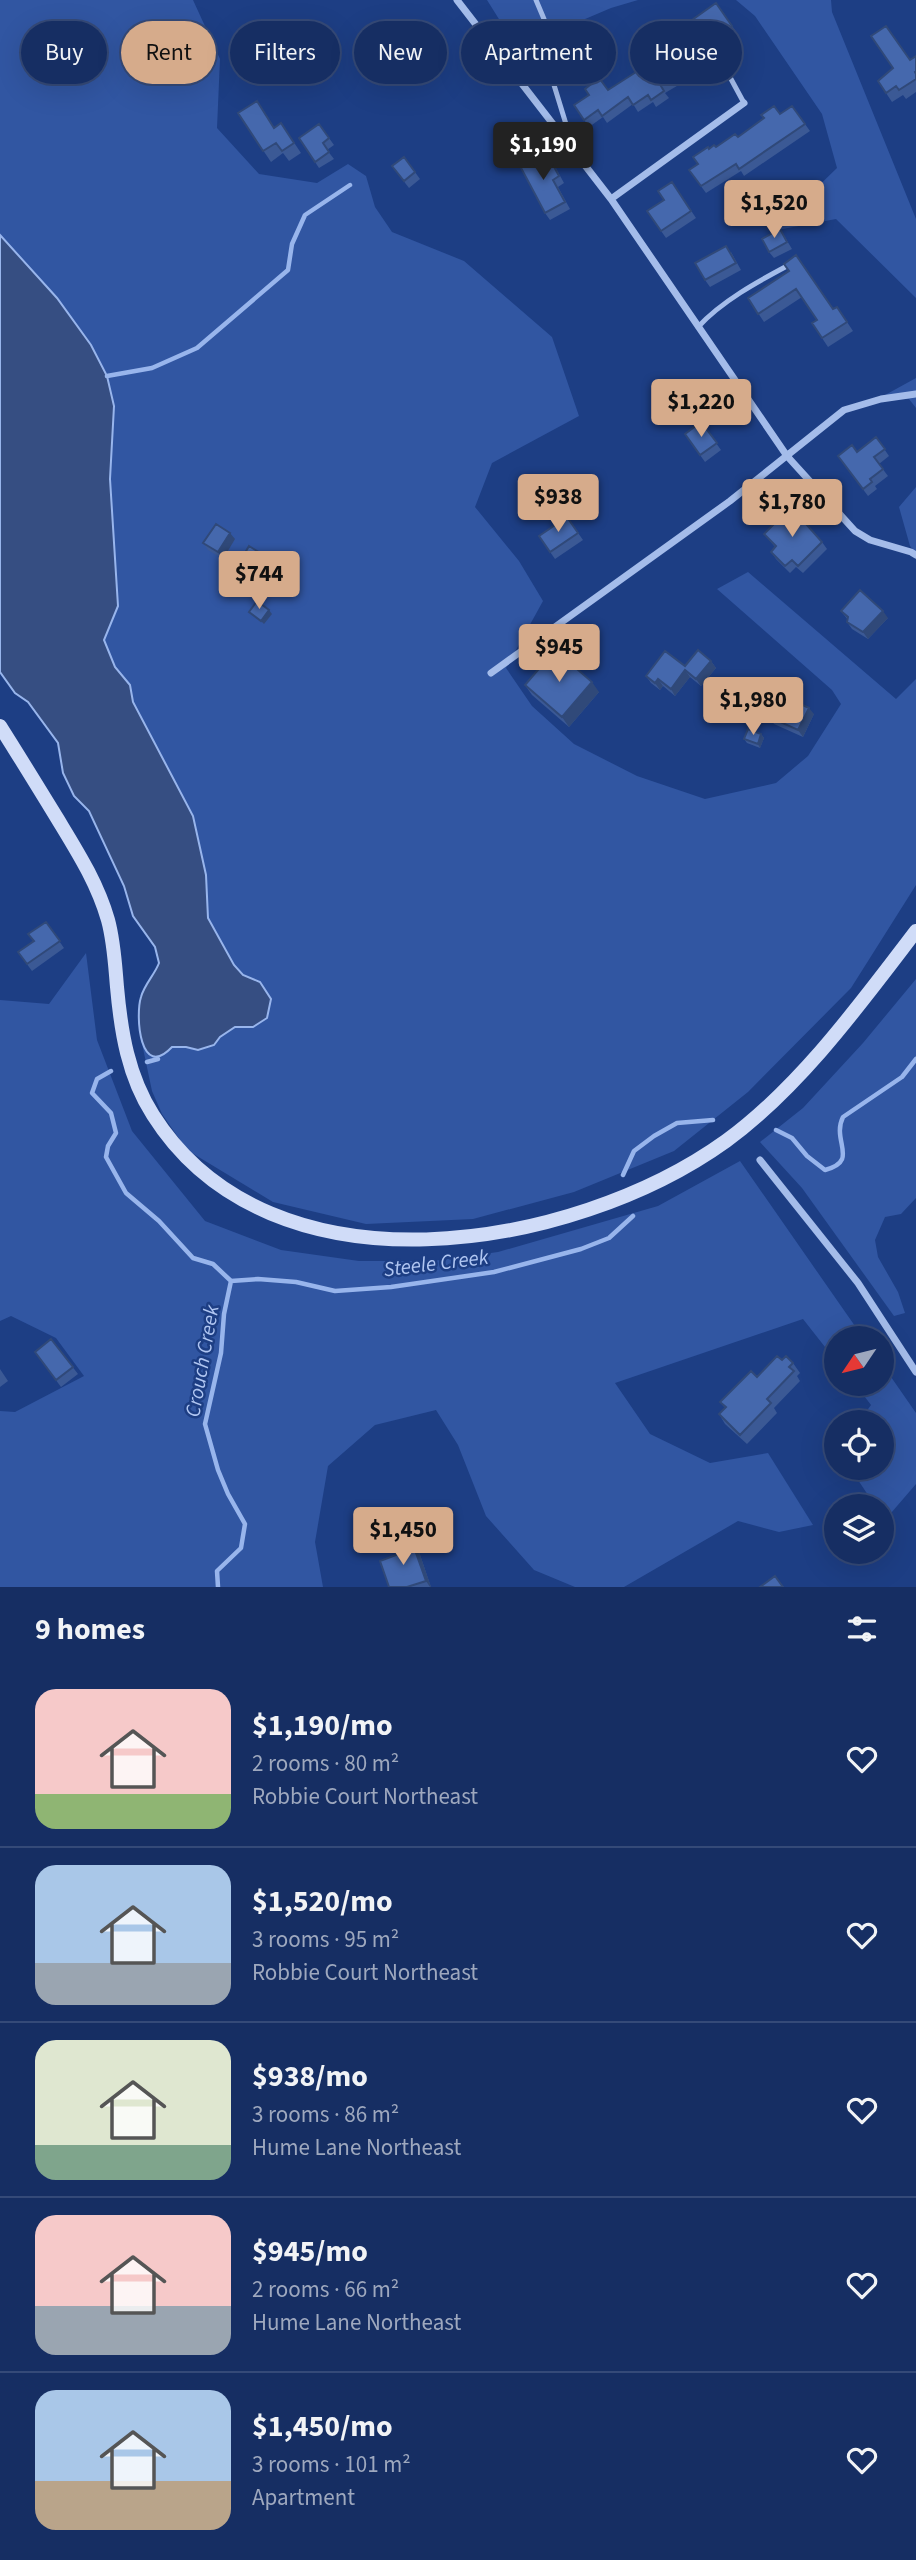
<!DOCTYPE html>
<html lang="en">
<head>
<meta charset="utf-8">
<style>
  body { margin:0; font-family:"Source Sans 3",sans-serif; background:#1f3669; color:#f1f3f6; height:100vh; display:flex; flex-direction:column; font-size:26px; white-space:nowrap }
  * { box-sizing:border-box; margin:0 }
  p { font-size:23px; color:#9ea8be }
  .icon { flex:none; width:38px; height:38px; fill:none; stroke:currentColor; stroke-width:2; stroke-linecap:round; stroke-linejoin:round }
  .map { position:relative; height:1587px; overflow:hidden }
  .side { display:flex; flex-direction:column; background:#162e63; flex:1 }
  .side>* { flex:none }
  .hud { position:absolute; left:21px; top:21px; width:875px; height:63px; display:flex; gap:14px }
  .needle { width:46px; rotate:235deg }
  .controls { position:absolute; left:824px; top:1326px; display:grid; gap:14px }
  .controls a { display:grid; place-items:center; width:70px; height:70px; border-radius:50%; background:#162e63; box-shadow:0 7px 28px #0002,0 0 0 2px #354a78; font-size:35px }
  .price { position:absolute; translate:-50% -60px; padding:0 16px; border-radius:7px; background:#d6ab8b; color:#111; font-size:23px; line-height:46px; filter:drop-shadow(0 2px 4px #0008) }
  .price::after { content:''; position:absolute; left:50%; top:42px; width:21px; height:16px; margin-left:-10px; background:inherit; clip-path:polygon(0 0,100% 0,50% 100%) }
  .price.active { background:#222; color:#fff }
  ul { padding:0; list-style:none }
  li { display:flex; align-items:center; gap:21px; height:175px; padding:0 35px }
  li+li { border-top:2px solid #354a78 }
  li span { display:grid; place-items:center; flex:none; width:196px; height:140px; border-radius:21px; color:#555 }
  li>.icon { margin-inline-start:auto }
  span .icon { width:84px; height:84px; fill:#fffc; stroke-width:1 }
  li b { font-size:30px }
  h2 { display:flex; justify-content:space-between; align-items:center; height:84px; padding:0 35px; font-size:30px }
  .chip { padding:0 24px; border-radius:32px; background:#162e63; box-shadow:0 7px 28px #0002,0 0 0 2px #354a78; font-size:24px; line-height:63px }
  .chip.active { background:#d6ab8b; color:#111 }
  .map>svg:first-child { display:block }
  .green { fill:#3156a2 }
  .water { fill:#364e82; stroke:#98b5ec; stroke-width:2 }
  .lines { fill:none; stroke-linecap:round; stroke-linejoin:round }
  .stream { stroke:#98b5ec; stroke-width:4.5 }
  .service { stroke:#a4bcea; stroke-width:5 }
  .minor { stroke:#a4bcea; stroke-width:7 }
  .secondary { stroke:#d0dcf8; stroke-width:14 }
  .wall { fill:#3b5995 }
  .shaded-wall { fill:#304979 }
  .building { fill:#4568ad; stroke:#304979; stroke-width:2 }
  .labels { text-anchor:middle; stroke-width:5; stroke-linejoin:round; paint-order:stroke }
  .water-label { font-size:21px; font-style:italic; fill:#b0c6f2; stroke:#1d3e84 }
</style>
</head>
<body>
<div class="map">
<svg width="916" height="1587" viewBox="0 0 916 1587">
  <rect width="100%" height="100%" fill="#1d3e84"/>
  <path class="green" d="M0,0H193L220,59L217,128L259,174L317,183L348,164L366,176L375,207L392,232L464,261L552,337L579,416L492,463L475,507L519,561L543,601L506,668L532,706L574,744L637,776L705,799L776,783L808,756L841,704L832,690L717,589L748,572L896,699L916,679V885L851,988L748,1092L674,1151L574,1192L473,1219L366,1224L273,1202L187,1150L162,1114L152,1091L140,1034L141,997L159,963L155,947L133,916L124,886L89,811L74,796L63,773L58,743L28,702L15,693L0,672Z
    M487,0H638L611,8L517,48Z
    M736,0H831L832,12L916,219V298L836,219L772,231L837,168L822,114L755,16Z
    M916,378V408L909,399L876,400Z
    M916,487V554L910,546L899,507Z
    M86,953L97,1040L132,1131L205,1221L281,1250L359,1261H433L498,1252L658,1206L740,1161L864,1339H836V1361L803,1319L615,1383L650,1434L710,1463L768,1453L813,1525L779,1532L738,1521L624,1587H575L534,1570L486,1516L458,1445L436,1410L375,1425L328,1466L315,1542L323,1587H0V1411L15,1412L84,1376L56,1338L11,1316L0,1321V1000L49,1004Z
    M916,979V1198L901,1214L885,1217L875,1240L878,1257L898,1292L905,1313L894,1316L802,1188L760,1142L803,1108L863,1043Z
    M882,1364L916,1413V1484L885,1520L882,1516V1507H876L850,1468H882V1423H858L871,1405L855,1384H882Z"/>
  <path class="water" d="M0,235L57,298L91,345L107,376L114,406L110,479L118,606L104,640L115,667L130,685L133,702L193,816L206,875L208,918L234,965L243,975L260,982L271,999L267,1018L253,1027H235L220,1037L214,1045L198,1050L186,1047H172C140,1081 135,1016 141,997C144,985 155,974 159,963L155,947L133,916L124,886L89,811L74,796L63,773L58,743L28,702L15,693L0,672Z"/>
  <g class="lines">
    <path class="stream" d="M107,376L152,368L197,348L288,270L292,244L305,215L350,185
      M147,1062L158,1059
      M111,1071L97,1079L92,1093L111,1113L116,1133L108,1146L106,1157L126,1193L159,1221L193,1258L213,1264L231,1281
      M776,1130L792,1138L807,1156L825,1170C860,1161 831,1141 843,1117L902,1077L916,1059
      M623,1175L634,1151L654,1136L677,1123L713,1120
      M231,1281L258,1279L296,1282L335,1291L391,1287L494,1272L581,1249L609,1238L633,1216
      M218,1587L217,1571L241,1548L245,1524L228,1494L218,1470L205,1424L221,1353L224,1314L231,1281"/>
    <path class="service" d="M536,0L544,19L554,85L573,147
      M718,55L744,103
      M698,327C722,301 757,282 787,266"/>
    <path class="minor" d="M457,0L611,199L787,456L855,531L870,540L911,552L916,555
      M611,199L744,103
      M491,673L730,501L844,410L881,399L916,394
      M760,1160L858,1283L916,1372"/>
    <path class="secondary" d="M0,726C19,756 38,787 57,818C77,851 97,882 108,920C114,942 115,964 117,987C121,1032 128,1076 153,1115C271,1302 573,1251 726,1141C800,1087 861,1003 916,931"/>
  </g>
  <path class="wall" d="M716,3L737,33L693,65L699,73L665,93L669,98L656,107L653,102L638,112L633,104L607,123L603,117L589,127L574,105L608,90L649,68L695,35Z
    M916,56V92L906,99L903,95L892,102L878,81Z
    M792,106L810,131L744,176L741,171L706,193L689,170L698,164L709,149L716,147L738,137L780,114Z
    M238,113L275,128L281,123L301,153L289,161L283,153L271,162Z
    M319,124L334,145L327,150L334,159L319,168L299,138Z
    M404,157L420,179L409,188L392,166Z
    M551,159L564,183L558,187L570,209L550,220L545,213Z
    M672,182L696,218L666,238L647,211L664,200Z
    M780,229L792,249L774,258L769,252Z
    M731,252L741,270L710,287L705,280Z
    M788,271L833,309L837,307L853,331L828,347L812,323L817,320L802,297L764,322L748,298Z
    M701,422L721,450L705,462L685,434Z
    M876,437L889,456L879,464L888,476L875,486L877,489L868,496L838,456L857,452Z
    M567,517L583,540L555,559L539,536Z
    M764,534L822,542L827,549L803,573L796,567L790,573L776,559L771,552L775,547Z
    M235,539L223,559L208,550L203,543Z
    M270,559L275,566L260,591L239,579L234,572Z
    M841,611L888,618L868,639L852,629L847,622L848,620Z
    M711,661L716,668L701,686L690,677L675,696L663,686L660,690L651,683L646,676L685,666Z
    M525,685L599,692L569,727L532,695Z
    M814,714L803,737L774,724L769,717Z
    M761,734L764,738L760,748L747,743L744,739Z
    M46,922L64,948L32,971L18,952L34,941Z
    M51,1339L78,1374L61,1387L35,1352Z
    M782,1360L793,1363L800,1373L797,1376L800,1381L774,1408L777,1413L747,1444L725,1424L719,1414L725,1408L720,1402Z
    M0,1369L8,1381L0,1387Z
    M411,1539L418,1549L431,1587H389L399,1554Z"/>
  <path class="shaded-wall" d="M230,533L235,539L223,559L218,552Z
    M270,559L275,566L260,591L256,584Z
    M269,610L272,614L264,624L261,621Z
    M883,611L888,618L868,639L863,632Z
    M711,661L716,668L701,686L696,679Z
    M685,670L690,677L675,696L671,689Z
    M658,679L663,686L660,690L655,683Z
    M592,682L599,692L569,727L562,717Z
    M809,708L814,714L803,737L798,730Z
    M761,734L764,738L760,748L758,744Z
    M411,1539L418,1549L431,1587H430L426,1581Z"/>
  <path class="building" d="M716,3L732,26L688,58L694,66L661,86L664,91L651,100L648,95L633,105L628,97L602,116L598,110L584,120L574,105L589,95L585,89L599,78L608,90L647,65L649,68L695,35L694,34L699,30L692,20Z
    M886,26L910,60L916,56V71L915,72L916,74V79L899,90L896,86L886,93L878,81L893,68L871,36Z
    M257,101L274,128L281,123L294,143L282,151L276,143L263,151L238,113Z
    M774,106L780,114L792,106L805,124L739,169L736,164L701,186L689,170L698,164L693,157L708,147L709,149L714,145L716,147L735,134L738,137L764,118L761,115Z
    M319,124L329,138L323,143L329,152L315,162L299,138Z
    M546,152L559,176L553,180L565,202L545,213L520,166Z
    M404,157L415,172L404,181L392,166Z
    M672,182L691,211L661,231L647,211L664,200L658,191Z
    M780,229L787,242L769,252L762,239Z
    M726,246L736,263L705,280L695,263Z
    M796,255L833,309L837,307L847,322L822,338L812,323L817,320L796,289L758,314L748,298L789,271L784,264Z
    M701,422L717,443L700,455L685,434Z
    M876,437L885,449L874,457L883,469L870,479L872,482L863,489L838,456L852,445L857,452Z
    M791,507L822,542L798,566L792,560L785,566L771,552L776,546L764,534Z
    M567,517L578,533L550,552L539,536Z
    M216,524L230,533L218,552L203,543Z
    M249,546L270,559L256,584L234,572Z
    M860,590L883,611L863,632L847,622L848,617L841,611Z
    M257,601L269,610L261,621L249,612Z
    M555,650L592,682L562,717L525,685Z
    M698,650L711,661L696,679L685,670L671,689L658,679L655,683L646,676L665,651L685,666Z
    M780,694L809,708L798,730L769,717Z
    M748,729L761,734L758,744L744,739Z
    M46,922L60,941L27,964L18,952L34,941L28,934Z
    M51,1339L73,1367L56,1380L35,1352Z
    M777,1356L782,1360L786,1356L793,1363L789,1367L794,1371L767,1399L771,1403L740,1435L719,1414L726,1407L720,1402L751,1371L757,1377Z
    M411,1539L426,1581L407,1587H389L380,1561L399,1554L396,1544Z
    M775,1576L783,1587H760Z"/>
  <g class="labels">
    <g class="water-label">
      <text transform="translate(436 1263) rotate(-7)" y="7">Steele Creek</text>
      <text transform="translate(202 1361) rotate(-80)" y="7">Crouch Creek</text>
    </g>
  </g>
</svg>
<div class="controls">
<a><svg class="needle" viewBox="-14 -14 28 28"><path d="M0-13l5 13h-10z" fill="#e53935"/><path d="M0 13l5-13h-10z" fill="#9ea8be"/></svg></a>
<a><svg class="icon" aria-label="locate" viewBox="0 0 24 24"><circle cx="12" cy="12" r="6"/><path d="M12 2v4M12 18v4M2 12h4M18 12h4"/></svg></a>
<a><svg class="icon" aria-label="layers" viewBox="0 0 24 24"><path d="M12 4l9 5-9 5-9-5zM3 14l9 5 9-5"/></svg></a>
</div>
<b class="price active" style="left:543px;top:182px">$1,190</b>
<b class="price" style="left:774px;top:240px">$1,520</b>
<b class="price" style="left:701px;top:439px">$1,220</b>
<b class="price" style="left:558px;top:534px">$938</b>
<b class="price" style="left:792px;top:539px">$1,780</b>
<b class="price" style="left:259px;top:611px">$744</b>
<b class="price" style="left:559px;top:684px">$945</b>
<b class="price" style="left:753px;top:737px">$1,980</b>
<b class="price" style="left:403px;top:1567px">$1,450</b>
<div class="hud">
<a class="chip">Buy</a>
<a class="chip active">Rent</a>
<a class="chip">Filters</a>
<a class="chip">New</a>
<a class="chip">Apartment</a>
<a class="chip">House</a>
</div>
</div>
<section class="side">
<h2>9 homes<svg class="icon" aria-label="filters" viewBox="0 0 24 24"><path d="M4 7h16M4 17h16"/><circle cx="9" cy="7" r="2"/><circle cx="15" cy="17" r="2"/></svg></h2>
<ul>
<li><span style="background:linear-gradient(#f6c9c9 75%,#8fb573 0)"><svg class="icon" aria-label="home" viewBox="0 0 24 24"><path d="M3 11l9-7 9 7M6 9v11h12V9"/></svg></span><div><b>$1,190/mo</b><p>2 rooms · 80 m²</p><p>Robbie Court Northeast</p></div><svg class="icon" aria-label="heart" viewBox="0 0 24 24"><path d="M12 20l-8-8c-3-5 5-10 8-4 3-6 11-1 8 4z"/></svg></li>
<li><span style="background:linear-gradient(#a9c7e8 70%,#9aa5b1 0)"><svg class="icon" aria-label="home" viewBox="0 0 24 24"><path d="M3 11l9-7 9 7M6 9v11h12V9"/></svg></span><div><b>$1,520/mo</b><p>3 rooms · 95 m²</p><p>Robbie Court Northeast</p></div><svg class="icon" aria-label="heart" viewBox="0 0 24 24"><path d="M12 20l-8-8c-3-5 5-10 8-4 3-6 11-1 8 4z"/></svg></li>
<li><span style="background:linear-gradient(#dfe7d0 75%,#7fa58c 0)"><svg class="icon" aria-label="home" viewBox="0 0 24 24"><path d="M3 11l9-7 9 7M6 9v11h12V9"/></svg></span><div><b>$938/mo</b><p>3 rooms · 86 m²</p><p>Hume Lane Northeast</p></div><svg class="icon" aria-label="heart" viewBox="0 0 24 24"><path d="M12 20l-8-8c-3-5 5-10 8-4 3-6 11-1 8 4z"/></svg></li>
<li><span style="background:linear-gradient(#f6c9c9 65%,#9aa5b1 0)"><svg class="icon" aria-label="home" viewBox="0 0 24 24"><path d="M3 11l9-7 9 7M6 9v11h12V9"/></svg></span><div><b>$945/mo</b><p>2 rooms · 66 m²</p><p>Hume Lane Northeast</p></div><svg class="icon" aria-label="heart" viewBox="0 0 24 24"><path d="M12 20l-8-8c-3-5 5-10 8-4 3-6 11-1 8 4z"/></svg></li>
<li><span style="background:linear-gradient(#a9c7e8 65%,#b9a48a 0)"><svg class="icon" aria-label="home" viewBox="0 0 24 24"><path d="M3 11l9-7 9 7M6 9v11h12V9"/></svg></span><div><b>$1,450/mo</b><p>3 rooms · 101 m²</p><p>Apartment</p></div><svg class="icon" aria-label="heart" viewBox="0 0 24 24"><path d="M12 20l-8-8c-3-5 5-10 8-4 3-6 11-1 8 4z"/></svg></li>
</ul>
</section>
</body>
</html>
